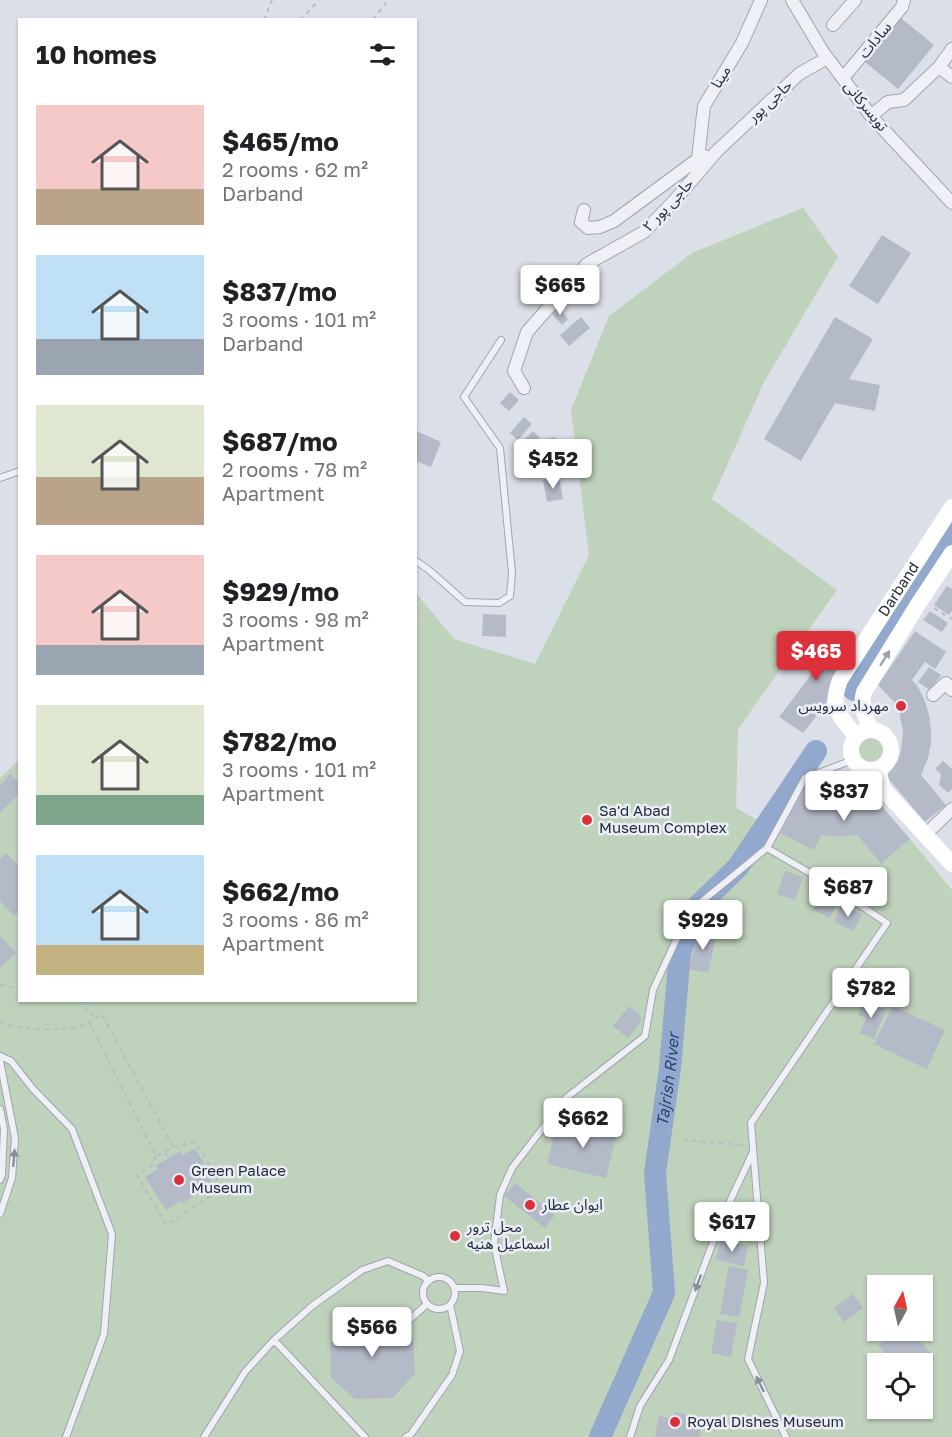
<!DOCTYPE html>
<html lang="en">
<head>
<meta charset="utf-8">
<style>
  body { margin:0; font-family:"Golos Text","Noto Sans Arabic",sans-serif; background:#f2f2f2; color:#202124; height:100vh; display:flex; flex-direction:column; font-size:22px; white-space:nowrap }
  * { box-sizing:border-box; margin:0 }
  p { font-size:20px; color:#757577 }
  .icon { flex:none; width:33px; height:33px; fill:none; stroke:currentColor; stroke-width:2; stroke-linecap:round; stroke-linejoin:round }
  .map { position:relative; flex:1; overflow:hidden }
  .panel { position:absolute; left:18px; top:18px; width:399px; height:984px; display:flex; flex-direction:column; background:#fff; border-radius:0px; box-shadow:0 2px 4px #0004 }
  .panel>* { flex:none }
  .needle { width:39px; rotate:8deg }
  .tools { position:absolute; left:867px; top:1275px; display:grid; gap:12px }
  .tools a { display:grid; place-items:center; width:66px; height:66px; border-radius:0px; background:#fff; box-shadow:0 2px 4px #0004; font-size:30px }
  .price { position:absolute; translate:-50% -51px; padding:0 14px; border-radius:6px; background:#fff; color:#222; font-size:20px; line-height:39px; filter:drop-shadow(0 2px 3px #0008) }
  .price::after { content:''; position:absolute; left:50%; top:36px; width:18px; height:14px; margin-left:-9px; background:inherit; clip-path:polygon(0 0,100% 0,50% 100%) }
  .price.active { background:#dc313a; color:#fff }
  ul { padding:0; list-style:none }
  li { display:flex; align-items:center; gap:18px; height:150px; padding:0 18px }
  li span { display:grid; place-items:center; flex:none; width:168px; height:120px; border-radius:0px; color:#555 }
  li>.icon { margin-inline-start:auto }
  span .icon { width:72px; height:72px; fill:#fffc; stroke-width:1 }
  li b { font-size:26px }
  h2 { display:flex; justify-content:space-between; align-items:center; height:72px; padding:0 18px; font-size:26px }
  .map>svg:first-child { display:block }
  .green { fill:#bfd2bb; fill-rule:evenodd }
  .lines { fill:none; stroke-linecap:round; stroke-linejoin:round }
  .river { stroke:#92a8cc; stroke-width:22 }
  .building { fill:#b5bac8 }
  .lane-casing { stroke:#a0a5b2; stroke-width:8 }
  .street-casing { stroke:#a0a5b2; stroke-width:14 }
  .path { stroke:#b9bdc6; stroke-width:2; stroke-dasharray:4.5 4.5; stroke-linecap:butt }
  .lane { stroke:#eef0f5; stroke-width:6 }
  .street { stroke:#eef0f5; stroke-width:12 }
  .secondary { stroke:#fff; stroke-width:16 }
  .oneway { fill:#9ca0a9 }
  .oneway2 { fill:#898e9a }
  .poi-dot { fill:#dc313a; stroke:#ebeef5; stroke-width:2 }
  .labels { text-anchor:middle; stroke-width:5; stroke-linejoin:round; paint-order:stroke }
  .street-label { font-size:15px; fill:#242b3f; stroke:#ebeef5 }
  .poi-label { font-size:15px; fill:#242b3f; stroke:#ebeef5; text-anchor:start }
  .water-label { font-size:16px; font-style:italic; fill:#2a4577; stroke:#ebeef5 }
</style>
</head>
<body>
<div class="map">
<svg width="952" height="1437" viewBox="0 0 952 1437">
  <rect width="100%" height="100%" fill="#dbdfe8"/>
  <path class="green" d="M803,208L838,257L764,382L712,499L837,590L738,729L736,808L780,833L814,849L821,835L840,837L857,835L881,864L910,839L952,890V1437H0V778L19,760L20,1000H416V593L454,639L535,664L589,555L571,410L609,316L692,253ZM878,1286H922V1330H878ZM878,1364H922V1408H878Z
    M859 750a12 12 0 1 1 24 0a12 12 0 1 1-24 0Z"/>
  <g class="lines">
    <g class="river">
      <path d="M854,690L952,532"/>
      <path id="s1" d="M600,1437L664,1293L655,1173L670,1068L680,952L698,906L738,867L816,751"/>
    </g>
  </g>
  <path class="building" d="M901,18L934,45L898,89L865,62Z
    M882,235L911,253L878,304L849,286Z
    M559,308L568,319L562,325L552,314Z
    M581,317L590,328L569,346L560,335Z
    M835,317L873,339L849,379L880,385L875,411L835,403L801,461L764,439Z
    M510,392L519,400L509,411L500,403Z
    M524,417L532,424L518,440L510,433Z
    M416,431L441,442L431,467L416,461Z
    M533,431L540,438L536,442L538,448L531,452L524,440Z
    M555,437L558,450L541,453V449L539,450L537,441Z
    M555,452L558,468L546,470L543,454Z
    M559,477L563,499L547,502L543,480Z
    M947,586L952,589V611L949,615L934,605Z
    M930,611L948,623L942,632L923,620Z
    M483,614L506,615V637L482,636Z
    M826,630L850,646L846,652L834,677L826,704L803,733L779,717L818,666L804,657Z
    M915,631L946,652L935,669L925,662L912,680L918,687L925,701L929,715L931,730V744L928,758L921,775L946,805L925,822L886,776L893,768L898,760L901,751L903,731L899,711L894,702L878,685Z
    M929,667L941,675L930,690L918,682Z
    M943,761L952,769V789L948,793L939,785L941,774L935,769Z
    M10,774L20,783V793L0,813V785Z
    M804,786L815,791L839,796L850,797L872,795L910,839L881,864L857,835L840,837L821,835L814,850L780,833Z
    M6,853L20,867V911L14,916L0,901V859Z
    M785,871L803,877L795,900L777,894Z
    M824,887L841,896L830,918L813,909Z
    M841,905L862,914L854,931L834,922Z
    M698,929L717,934L708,973L689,969Z
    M0,936L16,953L0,968Z
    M864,1001L886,1009L874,1039L860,1033L866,1018L858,1015Z
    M629,1006L639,1014L642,1020L628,1038L613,1026Z
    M893,1006L945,1030L927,1069L874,1044Z
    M557,1123L592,1131L594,1123L618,1128L606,1178L547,1164Z
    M195,1148L204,1163L201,1165L212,1183L183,1203L181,1201L166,1210L145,1177L158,1169L156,1165L180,1151L183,1155Z
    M515,1183L555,1215L545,1228L504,1196Z
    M720,1240L748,1246L744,1266L716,1260Z
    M729,1266L748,1270L739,1317L720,1314Z
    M853,1294L863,1308L844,1322L834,1308Z
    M878,1305V1326L867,1312Z
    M389,1317L413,1338L415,1373L393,1398L355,1399L331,1378L330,1344L351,1319Z
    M717,1320L737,1323L731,1357L711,1353Z
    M881,1330H920L918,1338L935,1358L922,1367V1364H893L878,1345L888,1339Z
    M675,1412L693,1416L692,1425L701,1427L699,1437H655L659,1416L673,1419Z"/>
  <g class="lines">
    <defs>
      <path id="lane" d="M0,478L20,471
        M416,561L429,570L465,602L499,603L510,596L512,573L500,448L464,397L501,340
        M767,848L805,778L853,760
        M0,1056L11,1061L33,1089L72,1129L112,1234L104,1334L66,1437
        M0,1061L15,1138L12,1178L0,1214
        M0,1109L4,1129L2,1175L0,1180
        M423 1293a16 16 0 1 1 32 0a16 16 0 1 1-32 0Z
        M454,1288H482L504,1291L494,1244L500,1195L512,1168L566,1098L645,1036L653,990L689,912L767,848L822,880L887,923L751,1123L764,1283L748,1359L786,1437
        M406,1323L427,1304
        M274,1340L365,1437
        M204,1437L245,1372L274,1340L312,1306L362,1270L388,1261L423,1276L429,1281
        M406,1437L411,1434L452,1375L460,1351L450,1305
        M630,1437L640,1406L669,1360L722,1218L753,1152"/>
      <path id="street" d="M792,0L823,52L871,116L952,203
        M833,25L855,0
        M939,67L952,77
        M843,78L902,7L904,0
        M871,116L888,102L904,100L939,67L952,49
        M698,159L704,106L742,43L761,0
        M584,210L581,222L588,228L600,227L614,221L698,159L705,156
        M524,388L514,371L527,332L587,264L644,232L674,201L717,151L799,74L827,58
        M933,695L946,683L952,690
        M925,835L952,809"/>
    </defs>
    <use href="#lane" class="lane-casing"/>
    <use href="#street" class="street-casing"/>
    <path class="path" d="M264,20L272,0
      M300,20L319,0
      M373,20L388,0
      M934,608L952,619
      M0,984L20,990
      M78,1000L95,1018
      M0,1022C22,1031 58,1031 81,1026C88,1024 95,1018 102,1014L173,1147L156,1156L89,1022
      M683,1140L743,1145
      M165,1152L168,1158
      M156,1156L151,1167L137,1175L166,1225L222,1189L204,1155L194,1142L173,1147"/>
    <use href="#lane" class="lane"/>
    <use href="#street" class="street"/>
    <g class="secondary">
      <circle cx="871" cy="750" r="20"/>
      <path d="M871,730C865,716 860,706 864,692L917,606L952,553"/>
      <path id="s2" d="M856,736C839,714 829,709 840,680L952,507"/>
      <path d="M878,769L883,789L952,864"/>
    </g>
  </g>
  <defs><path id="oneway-solid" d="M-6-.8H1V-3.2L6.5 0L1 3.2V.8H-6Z" transform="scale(1.5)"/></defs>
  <use class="oneway" href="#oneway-solid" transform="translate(885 658) rotate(-58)"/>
  <g class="oneway2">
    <use href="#oneway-solid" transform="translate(14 1158) rotate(-85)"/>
    <use href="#oneway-solid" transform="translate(698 1283) rotate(110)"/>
    <use href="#oneway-solid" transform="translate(760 1384) rotate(-116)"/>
  </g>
  <g class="poi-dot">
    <circle cx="901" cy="706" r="6"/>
    <circle cx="587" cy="820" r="6"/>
    <circle cx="179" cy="1180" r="6"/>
    <circle cx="530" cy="1205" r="6"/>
    <circle cx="455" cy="1236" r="6"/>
    <circle cx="675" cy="1422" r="6"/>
  </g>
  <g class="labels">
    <g class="street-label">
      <text transform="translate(875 40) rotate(-50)" y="5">سادات</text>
      <text transform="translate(721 77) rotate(-59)" y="5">مینا</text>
      <text transform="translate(770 101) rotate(-43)" y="5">حاجی پور</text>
      <text transform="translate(866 106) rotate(51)" y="5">تویسرکانی</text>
      <text transform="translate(668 205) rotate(-47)" y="5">حاجی پور ۲</text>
      <text dy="5" stroke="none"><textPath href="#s2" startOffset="171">Darband</textPath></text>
    </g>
    <g class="poi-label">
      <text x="889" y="711" text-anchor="end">مهرداد سرویس</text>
      <text x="599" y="816">Sa'd Abad<tspan x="599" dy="17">Museum Complex</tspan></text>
      <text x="191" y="1176">Green Palace<tspan x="191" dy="17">Museum</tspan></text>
      <text x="542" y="1210">ایوان عطار</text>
      <text x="467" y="1232">محل ترور<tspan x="467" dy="17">اسماعیل هنیه</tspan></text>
      <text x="687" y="1427">Royal Dishes Museum</text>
    </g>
    <g class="water-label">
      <text dy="6" stroke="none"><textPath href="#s1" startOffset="372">Tajrish River</textPath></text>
    </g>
  </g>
</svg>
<div class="tools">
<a><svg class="needle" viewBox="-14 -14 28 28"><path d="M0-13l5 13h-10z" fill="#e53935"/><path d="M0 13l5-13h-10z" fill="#757577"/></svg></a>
<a><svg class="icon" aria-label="locate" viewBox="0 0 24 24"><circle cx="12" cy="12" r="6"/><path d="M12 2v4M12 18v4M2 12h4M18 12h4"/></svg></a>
</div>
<b class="price" style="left:560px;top:316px">$665</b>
<b class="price" style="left:553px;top:490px">$452</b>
<b class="price active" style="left:816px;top:682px">$465</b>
<b class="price" style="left:844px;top:822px">$837</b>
<b class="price" style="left:848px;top:918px">$687</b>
<b class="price" style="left:703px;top:951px">$929</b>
<b class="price" style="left:871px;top:1019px">$782</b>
<b class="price" style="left:583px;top:1149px">$662</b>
<b class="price" style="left:732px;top:1253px">$617</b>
<b class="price" style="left:372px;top:1358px">$566</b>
<section class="panel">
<h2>10 homes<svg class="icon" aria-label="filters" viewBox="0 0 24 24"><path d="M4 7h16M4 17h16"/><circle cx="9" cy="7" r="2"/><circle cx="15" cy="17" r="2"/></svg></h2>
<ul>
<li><span style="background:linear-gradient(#f6c9c9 70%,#b9a48a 0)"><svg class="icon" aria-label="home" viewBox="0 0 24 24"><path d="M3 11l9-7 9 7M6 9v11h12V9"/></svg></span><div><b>$465/mo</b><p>2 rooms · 62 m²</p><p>Darband</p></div></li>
<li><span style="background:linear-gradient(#bfe0f5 70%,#9aa5b1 0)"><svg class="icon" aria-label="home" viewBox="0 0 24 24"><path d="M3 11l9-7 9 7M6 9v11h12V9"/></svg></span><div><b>$837/mo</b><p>3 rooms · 101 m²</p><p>Darband</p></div></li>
<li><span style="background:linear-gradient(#dfe7d0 60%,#b9a48a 0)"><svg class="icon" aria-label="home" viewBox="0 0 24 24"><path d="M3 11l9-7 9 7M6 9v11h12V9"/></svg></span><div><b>$687/mo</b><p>2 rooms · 78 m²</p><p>Apartment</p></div></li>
<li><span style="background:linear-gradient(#f6c9c9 75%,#9aa5b1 0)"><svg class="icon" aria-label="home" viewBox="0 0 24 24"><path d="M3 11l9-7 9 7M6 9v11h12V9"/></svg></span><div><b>$929/mo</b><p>3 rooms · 98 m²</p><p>Apartment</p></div></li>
<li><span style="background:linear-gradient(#dfe7d0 75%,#7fa58c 0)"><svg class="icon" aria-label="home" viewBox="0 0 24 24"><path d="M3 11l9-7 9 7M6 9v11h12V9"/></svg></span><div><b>$782/mo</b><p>3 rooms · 101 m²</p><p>Apartment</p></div></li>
<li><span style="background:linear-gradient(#bfe0f5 75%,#c2b280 0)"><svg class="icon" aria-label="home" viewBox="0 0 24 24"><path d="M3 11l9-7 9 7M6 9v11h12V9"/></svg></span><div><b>$662/mo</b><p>3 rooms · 86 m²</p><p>Apartment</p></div></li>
</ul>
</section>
</div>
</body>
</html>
